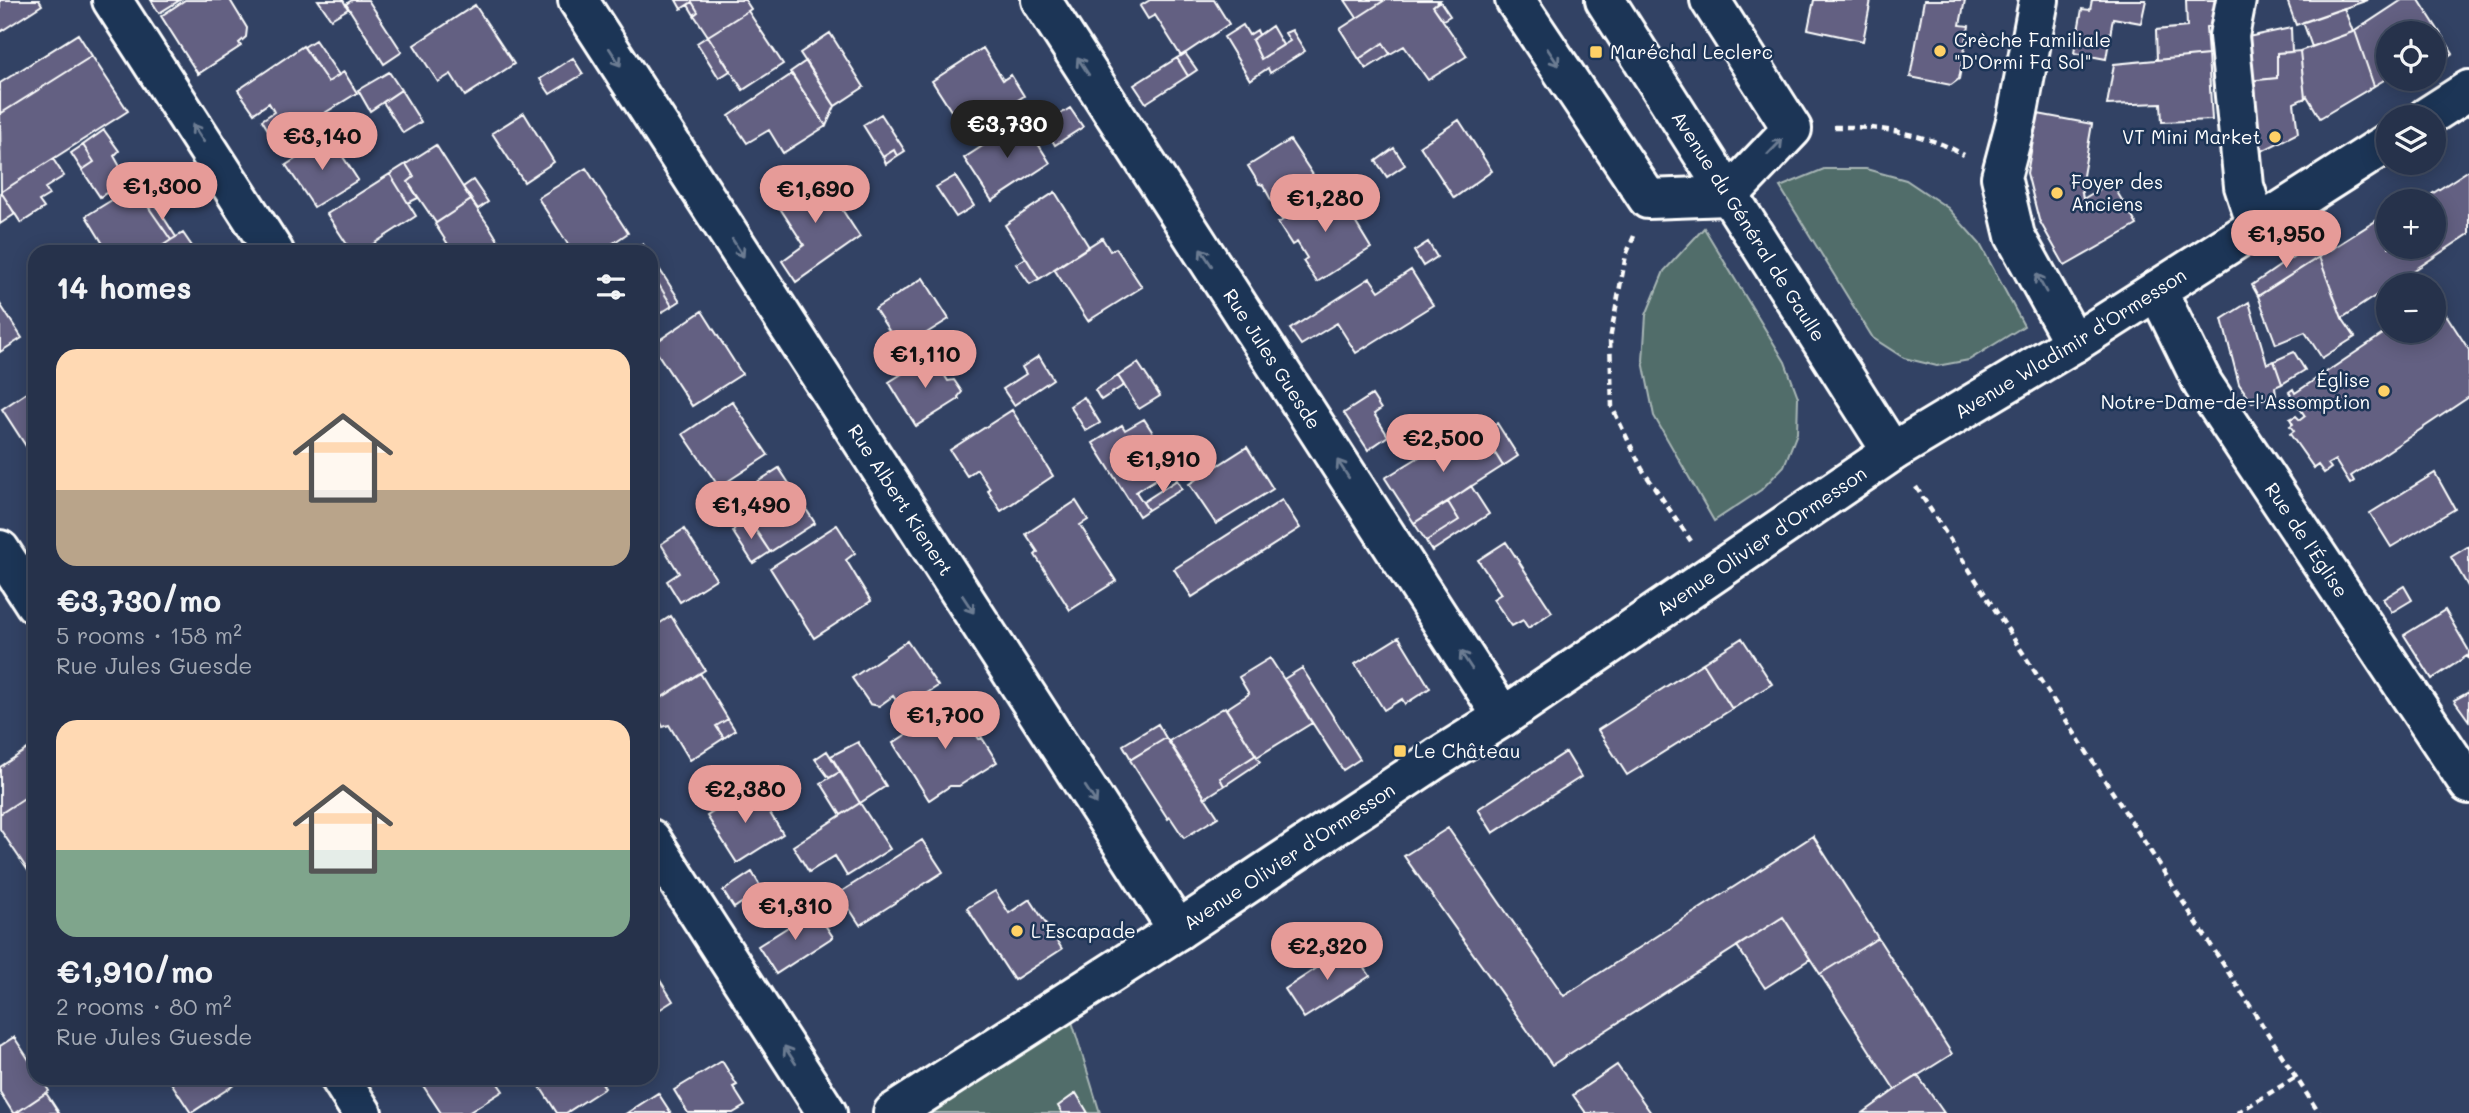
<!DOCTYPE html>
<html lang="en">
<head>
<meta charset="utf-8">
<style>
  body { margin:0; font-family:Mali,sans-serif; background:#323e55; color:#f1f3f6; height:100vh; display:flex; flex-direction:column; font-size:26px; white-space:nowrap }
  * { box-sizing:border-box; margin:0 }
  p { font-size:23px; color:#a4aab5 }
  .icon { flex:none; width:38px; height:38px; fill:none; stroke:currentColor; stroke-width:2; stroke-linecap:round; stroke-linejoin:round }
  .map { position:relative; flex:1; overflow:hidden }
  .sheet { position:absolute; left:28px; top:245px; width:630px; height:840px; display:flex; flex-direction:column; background:#26324b; border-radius:21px; box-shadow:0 4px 18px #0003,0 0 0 2px #424d63 }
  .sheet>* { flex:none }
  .buttons { position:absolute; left:2376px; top:21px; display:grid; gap:14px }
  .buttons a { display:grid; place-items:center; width:70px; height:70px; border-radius:50%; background:#26324b; box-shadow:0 4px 18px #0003,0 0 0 2px #424d63; font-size:35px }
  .price { position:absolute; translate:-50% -60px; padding:0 16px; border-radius:24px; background:#e69b98; color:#111; font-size:23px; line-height:46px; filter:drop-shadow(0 2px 4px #0008) }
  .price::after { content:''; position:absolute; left:50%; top:42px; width:21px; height:16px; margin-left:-10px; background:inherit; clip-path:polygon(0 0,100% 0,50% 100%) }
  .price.active { background:#222; color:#fff }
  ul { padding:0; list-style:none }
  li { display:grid; align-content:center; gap:14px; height:371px; padding:0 28px }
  li span { display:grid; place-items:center; height:217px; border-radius:21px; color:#555 }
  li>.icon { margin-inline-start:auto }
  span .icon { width:126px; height:126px; fill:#fffc; stroke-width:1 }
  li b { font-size:30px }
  h2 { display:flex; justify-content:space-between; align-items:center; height:84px; padding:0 28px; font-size:30px }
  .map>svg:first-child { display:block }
  .green { fill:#516d6b; stroke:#a8b6b5; stroke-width:2 }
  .building { fill:#636182; stroke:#fff; stroke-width:2 }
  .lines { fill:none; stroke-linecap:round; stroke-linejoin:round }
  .street-casing { stroke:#fff; stroke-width:44 }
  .secondary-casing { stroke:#fff; stroke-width:44 }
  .path { stroke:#fff; stroke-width:4.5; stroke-dasharray:7 5; stroke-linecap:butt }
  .street { stroke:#1d3557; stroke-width:38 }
  .secondary { stroke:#1d3557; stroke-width:38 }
  .oneway { stroke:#6c7c92 }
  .poi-dot { fill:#ffd166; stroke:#1d3557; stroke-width:2.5 }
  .labels { text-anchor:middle; stroke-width:5; stroke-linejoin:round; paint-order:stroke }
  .poi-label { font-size:19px; fill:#fff; stroke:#1d3557; text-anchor:start }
  .street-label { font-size:19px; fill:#fff; stroke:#1d3557 }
</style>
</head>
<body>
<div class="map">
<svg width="2469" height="1113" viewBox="0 0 2469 1113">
  <rect width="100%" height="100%" fill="#324264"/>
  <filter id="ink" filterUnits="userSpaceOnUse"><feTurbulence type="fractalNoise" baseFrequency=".0143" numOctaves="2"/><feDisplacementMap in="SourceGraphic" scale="14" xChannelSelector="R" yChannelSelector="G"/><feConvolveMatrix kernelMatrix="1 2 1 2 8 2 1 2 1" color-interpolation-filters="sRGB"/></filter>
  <g filter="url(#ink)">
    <path class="green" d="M1824,169H1866L1906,180L1948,208L1980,244L2024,326L1969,360L1937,366L1904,358L1873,338L1780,187Z
      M1704,228L1785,362L1798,397L1797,433L1784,466L1761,490L1714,521L1654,416L1643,361L1646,315L1664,271Z
      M1066,1002L1100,1113H908Z"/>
    <path class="building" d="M0,0H39L42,5L0,32Z
      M151,0H180L159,13Z
      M185,0H230L247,28L246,37L239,43L241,46L198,74L161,16Z
      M318,0H343L348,9L331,19Z
      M352,0H368L402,52L384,64L346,4Z
      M676,0H745L751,9L708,36L694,15L698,12L692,2L681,9Z
      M1150,0H1214L1229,24L1181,56L1155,15L1148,19L1140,6Z
      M1345,0H1385L1357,18Z
      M1385,0H1440L1433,6L1467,56L1428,80L1404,46L1390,54L1383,43L1359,59L1340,29Z
      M1814,0H1871L1863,41L1808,29Z
      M1924,0H1965L1960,25L1969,26L1959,79L1951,85L1910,77Z
      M2092,0H2146L2141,23L2113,18L2106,59L2074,53L2082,9L2090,10Z
      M2186,0H2220L2219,25L2206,27L2208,55L2157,60L2156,30L2187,27Z
      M2287,0H2368L2296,25Z
      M2402,0H2419L2453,53L2434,65V33H2389V77L2374,86L2355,31Z
      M1440,1L1450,16L1443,20L1433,6Z
      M692,2L698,12L694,15L688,5Z
      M475,5L514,64L465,96L451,74L438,82L414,45Z
      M2344,8L2353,32L2312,47L2303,22Z
      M748,11L783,64L743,90L708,36Z
      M1243,25L1249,35L1257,30L1259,35L1252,40L1261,59L1290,41L1285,33L1292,30L1305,51L1270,73L1268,68L1250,80L1224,37Z
      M1272,26L1283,45L1261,59L1252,40Z
      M2291,28L2292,52L2277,53V78L2248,81L2243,38Z
      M2355,31L2374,86L2320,118L2307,96L2305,98L2300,51Z
      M830,33L864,87L835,106L800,53Z
      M78,34L92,56L0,114V83Z
      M708,36L730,71L719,78L697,43Z
      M315,40L339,75L328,82L304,47Z
      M1383,43L1390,54L1366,69L1359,59Z
      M303,46L328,82L344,72L357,93L276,143L262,120L274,112L269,103L254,113L238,90Z
      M983,48L1003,80L1011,75L1024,96L966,134L932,81Z
      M2300,51L2305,98L2294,103L2298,133L2258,153L2248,81L2277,78V53Z
      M1185,53L1197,70L1188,76L1177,58Z
      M2208,55L2212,120L2162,122L2161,103L2107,105L2114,64Z
      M92,56L128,111L1,192L0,114Z
      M573,58L583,74L550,94L540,79Z
      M1177,58L1188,76L1146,103L1134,85Z
      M806,61L835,106L826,126L790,72Z
      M389,72L401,90L370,111L358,90Z
      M792,74L826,126L783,153L769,130L747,143L729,116Z
      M401,90L421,122L403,133L383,102Z
      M1070,108L1083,127L1055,145L1043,125Z
      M524,113L554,162L524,182L492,133Z
      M881,114L905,151L897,156L894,150L883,157L863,125Z
      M2038,114L2092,124L2081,187L2083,199L2111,182L2137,225L2065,266L2039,220L2027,173Z
      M1023,120L1050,163L992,201L964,158Z
      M1459,120L1492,171L1454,198L1420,146Z
      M104,130L119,151L114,156L127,179L100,197L82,170L94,162L83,145Z
      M330,137L358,180L314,207L286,165Z
      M1290,140L1325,193L1282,220L1263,185L1259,184L1248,166Z
      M83,145L94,162L82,170L71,153Z
      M436,145L471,200L436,223L408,182L414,177L406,164Z
      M1394,148L1405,165L1387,177L1376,161Z
      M894,150L897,156L886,164L883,157Z
      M53,159L64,176L45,188L49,195L39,201L44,208L21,223L1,192Z
      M406,164L414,177L408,182L418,198L408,203L390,174Z
      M586,168L628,233L600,252H573L538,198Z
      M2469,170V234L2342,318L2319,257L2382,217L2386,224L2389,222V247H2434V201H2421Z
      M817,171L860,237L796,282L782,261L804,245L774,199Z
      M390,174L416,216L361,252H352L327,214Z
      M955,176L974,206L956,217L936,187Z
      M473,180L488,202L478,209L463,187Z
      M141,182L155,204L149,208L171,240L153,252H108L86,216Z
      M1334,187L1371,248L1317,282L1303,261L1307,258L1297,242L1292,245L1278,223Z
      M1,192L15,214L0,224V193Z
      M1055,192L1089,247L1039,279L1005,225Z
      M471,200L491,229L505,252H453L435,224Z
      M155,204L176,237L171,240L149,208Z
      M183,233L196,252H153L171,240Z
      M1102,238L1110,251L1116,248L1142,287L1088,321L1054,269Z
      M1428,242L1437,257L1423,266L1414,251Z
      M643,244L648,252H630Z
      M2310,245L2319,257L2258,296L2252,285Z
      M651,256L658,267L651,271Z
      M2319,257L2342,318L2355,337L2322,358L2305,332L2276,344L2258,296Z
      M1026,258L1039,279L1030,284L1016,264Z
      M658,267L680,301L672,306L651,272Z
      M1411,270L1433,305L1356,353L1337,323L1301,345L1290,329L1370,278L1379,291Z
      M651,272L672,306L651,319Z
      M923,278L949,319L901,349L875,309Z
      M2436,299L2469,350V397L2351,476L2354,481L2350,484L2335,460L2328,464L2331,468L2324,473L2318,465L2314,468L2290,434L2294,431L2290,426L2293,424L2290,419L2296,416L2300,420L2305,416L2289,392L2293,389L2295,393L2389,330L2434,331Z
      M2249,302L2267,364L2274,361L2282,384L2275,387L2276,395L2252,402L2239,384L2222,319Z
      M0,304L22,338L0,352Z
      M702,311L742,374L692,406L652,345Z
      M2294,352L2305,370L2282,384L2274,361Z
      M932,355L948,381L954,380L962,392L958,397L959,399L916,426L889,382Z
      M1039,356L1053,379L1014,405L1003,389L1026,374L1022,367Z
      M1138,363L1160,396L1139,409L1118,376Z
      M1118,376L1124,385L1101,400L1095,390Z
      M35,387V460L2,409Z
      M1372,395L1381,409L1374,414L1388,436L1368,450L1344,413Z
      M1084,397L1100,423L1086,431L1070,406Z
      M732,401L768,455L719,487L683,434Z
      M1012,410L1053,476L1001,511L988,491L990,489L977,469L967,476L950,450Z
      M1144,419L1175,467L1136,492L1148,510L1139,516L1093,443L1122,425L1125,430Z
      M1497,423L1518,456L1503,466L1482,432Z
      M1480,429L1503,466L1414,523L1385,478L1458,433L1462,439Z
      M1247,447L1273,489L1216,524L1189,484Z
      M779,468L815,523L770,552L734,497Z
      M2435,473L2455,509L2391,547L2370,513Z
      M1177,480L1182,489L1148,510L1143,502Z
      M1471,486L1489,514L1432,551L1426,541L1459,520L1448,502Z
      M1282,500L1300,528L1192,597L1174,569Z
      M1076,501L1088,520L1080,525L1116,581L1070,610L1035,555L1038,552L1026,534Z
      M1448,502L1459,520L1426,541L1414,523Z
      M747,518L770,552L753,563L733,532L736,525Z
      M837,525L855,553L846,560L871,601L814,638L770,568Z
      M684,529L716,579L680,602L667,581L679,573L661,544Z
      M1506,542L1552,612L1528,628L1523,620L1512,626L1493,599L1501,594L1478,560Z
      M2469,546V588L2451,557Z
      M2404,586L2412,600L2392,612L2383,599Z
      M2445,610L2469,651V659L2467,656L2432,679L2404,635Z
      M671,616L705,670L655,702L651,697V629Z
      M1399,637L1430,688L1405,704L1402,699L1384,710L1355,664Z
      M1742,638L1772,684L1732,709L1703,663Z
      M907,641L938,686L902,709L893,696L879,706L870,704L852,678Z
      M1270,658L1312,723L1257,757L1226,709L1249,694L1239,677Z
      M1703,663L1732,709L1627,775L1598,730Z
      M1302,668L1360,759L1343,770L1284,679Z
      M700,673L728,719L716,726L724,738L690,760L669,725L663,727L651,704Z
      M2469,692V721L2454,700Z
      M959,700L974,725L971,726L979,739L982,738L997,762L959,786H950L929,800L893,743Z
      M1225,707L1256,755L1220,778L1224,786L1205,798L1169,741Z
      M728,719L735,730L724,738L716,726Z
      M1158,724L1166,738L1131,759L1123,745Z
      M974,725L982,738L979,739L971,726Z
      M1166,738L1218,817L1184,838L1170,817L1168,819L1130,760Z
      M858,742L886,786L860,803L831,756Z
      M35,744V791L0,814V767Z
      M827,751L840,772L829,778L815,759Z
      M1566,752L1581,777L1493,833L1478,809Z
      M1256,755L1260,762L1224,786L1220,778Z
      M840,772L860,803L841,815L821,783Z
      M753,786L783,834L737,863L707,816Z
      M35,791V868L29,872L0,829V814Z
      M860,803L890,849L847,876L835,856L809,872L793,846Z
      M1448,828L1564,996L1813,836L1878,938L1820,974L1783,917L1552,1065L1404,856Z
      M922,840L943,872L860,925L839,893Z
      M752,872L762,889L734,908L723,891Z
      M995,891L1009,913L1030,899L1062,949L1014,980L967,908Z
      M815,910L833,937L776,974L758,946Z
      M1783,917L1810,959L1765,988L1737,946Z
      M1878,938L1952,1054L1895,1090L1820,974Z
      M1350,946L1370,976L1304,1018L1285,989Z
      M651,966L673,1001L651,1015Z
      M14,1037L35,1069V1078H41L49,1091L16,1113H13L0,1092V1046Z
      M722,1061L737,1085L733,1087L745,1106L733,1113H688L674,1090Z
      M1617,1065L1651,1113H1586L1573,1095Z
      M1918,1076L1944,1113H1863L1895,1090Z
      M168,1078H238L240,1081L191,1113Z
      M418,1078H494L503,1091L468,1113H441Z
      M551,1078H599L605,1088L566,1113H557L539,1085Z
      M46,1093L59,1113H16Z
      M658,1093L671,1113H627Z
      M1076,1093L1088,1113H1062L1058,1106Z"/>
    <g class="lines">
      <defs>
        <g id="street">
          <path d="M112,0L274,252"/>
          <path id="s1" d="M578,0L1178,930"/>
          <path id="s2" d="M1041,0L1503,717"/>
          <path d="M1515,0L1648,199L1728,196L1792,129L1710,0"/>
          <path d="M2039,0L2017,117L2001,177L2015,236L2074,343"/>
          <path d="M2236,0L2229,36L2244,186L2257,226"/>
          <path id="s3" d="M2157,290L2203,384L2469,784"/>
          <path d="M0,550L35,604"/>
          <path d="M651,839L827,1113"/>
          <path d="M340,1078L362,1113"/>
        </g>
        <g id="secondary">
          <path id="s4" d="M1605,0L1892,452"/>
          <path d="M2427,117L2469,90"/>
          <path id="s5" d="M893,1113L1178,930L1437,758L1503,717L1892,452L2074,343L2389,142"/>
        </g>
      </defs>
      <use href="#street" class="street-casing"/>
      <use href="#secondary" class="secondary-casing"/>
      <path class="path" d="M1834,127C1877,126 1926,133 1964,155
        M1634,236L1626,255L1610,339L1612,407L1642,469L1691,541
        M1916,487L2319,1113
        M2237,1113L2296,1077"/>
      <use href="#street" class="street"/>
      <use href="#secondary" class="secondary"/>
    </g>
    <defs><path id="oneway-shaft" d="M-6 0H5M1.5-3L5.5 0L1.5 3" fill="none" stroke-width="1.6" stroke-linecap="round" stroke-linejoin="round" transform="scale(1.75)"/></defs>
    <g class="oneway">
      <use href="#oneway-shaft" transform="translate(615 57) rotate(57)"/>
      <use href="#oneway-shaft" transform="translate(1553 57) rotate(56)"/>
      <use href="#oneway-shaft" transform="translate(1083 66) rotate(-123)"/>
      <use href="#oneway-shaft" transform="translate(198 133) rotate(-123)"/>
      <use href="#oneway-shaft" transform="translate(1775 147) rotate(-46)"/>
      <use href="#oneway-shaft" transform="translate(738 248) rotate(57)"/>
      <use href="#oneway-shaft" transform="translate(1206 257) rotate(-123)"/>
      <use href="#oneway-shaft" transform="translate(2041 283) rotate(-119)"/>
      <use href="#oneway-shaft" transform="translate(1343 469) rotate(-123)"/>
      <use href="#oneway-shaft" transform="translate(968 604) rotate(57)"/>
      <use href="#oneway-shaft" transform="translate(1466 660) rotate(-123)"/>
      <use href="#oneway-shaft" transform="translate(1091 795) rotate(57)"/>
      <use href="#oneway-shaft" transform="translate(790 1055) rotate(-123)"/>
    </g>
  </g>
  <g class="poi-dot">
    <circle cx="1940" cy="51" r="7"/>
    <rect x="1589" y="45" width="14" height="14" rx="3.5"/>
    <circle cx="2275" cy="137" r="7"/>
    <circle cx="2057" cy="193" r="7"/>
    <circle cx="2384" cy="391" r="7"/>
    <rect x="1393" y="744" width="14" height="14" rx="3.5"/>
    <circle cx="1017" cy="931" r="7"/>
  </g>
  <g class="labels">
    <g class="poi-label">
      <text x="1954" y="47">Crèche Familiale<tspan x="1954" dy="22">"D'Ormi Fa Sol"</tspan></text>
      <text x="1610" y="59">Maréchal Leclerc</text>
      <text x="2261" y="144" text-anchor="end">VT Mini Market</text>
      <text x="2071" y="189">Foyer des<tspan x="2071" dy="22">Anciens</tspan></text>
      <text x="2370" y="387" text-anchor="end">Église<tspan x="2370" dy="22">Notre-Dame-de-l'Assomption</tspan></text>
      <text x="1414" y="758">Le Château</text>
      <text x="1031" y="938">L'Escapade</text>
    </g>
    <g class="street-label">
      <text dy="7" stroke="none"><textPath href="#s4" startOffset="268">Avenue du Général de Gaulle</textPath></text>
      <text dy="7" stroke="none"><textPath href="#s5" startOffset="1407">Avenue Wladimir d'Ormesson</textPath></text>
      <text dy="7" stroke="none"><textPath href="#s2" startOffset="427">Rue Jules Guesde</textPath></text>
      <text dy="7" stroke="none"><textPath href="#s1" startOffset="595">Rue Albert Kienert</textPath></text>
      <text dy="7" stroke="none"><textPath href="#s3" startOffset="292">Rue de l'Église</textPath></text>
      <text dy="7" stroke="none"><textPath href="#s5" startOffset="1040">Avenue Olivier d'Ormesson</textPath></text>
      <text dy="7" stroke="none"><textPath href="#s5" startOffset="472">Avenue Olivier d'Ormesson</textPath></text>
    </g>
  </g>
</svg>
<div class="buttons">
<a><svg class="icon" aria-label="locate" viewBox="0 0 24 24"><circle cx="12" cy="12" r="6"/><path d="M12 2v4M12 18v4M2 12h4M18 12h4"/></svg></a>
<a><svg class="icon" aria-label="layers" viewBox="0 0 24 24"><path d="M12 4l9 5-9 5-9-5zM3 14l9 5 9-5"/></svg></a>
<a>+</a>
<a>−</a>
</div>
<b class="price active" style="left:1007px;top:160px">€3,730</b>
<b class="price" style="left:322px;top:172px">€3,140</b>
<b class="price" style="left:162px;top:222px">€1,300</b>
<b class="price" style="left:815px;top:225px">€1,690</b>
<b class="price" style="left:1325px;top:234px">€1,280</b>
<b class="price" style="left:2286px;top:270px">€1,950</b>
<b class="price" style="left:925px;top:390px">€1,110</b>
<b class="price" style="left:1443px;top:474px">€2,500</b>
<b class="price" style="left:1163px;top:495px">€1,910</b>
<b class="price" style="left:751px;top:541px">€1,490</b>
<b class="price" style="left:945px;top:751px">€1,700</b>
<b class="price" style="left:745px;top:825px">€2,380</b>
<b class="price" style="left:795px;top:942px">€1,310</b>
<b class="price" style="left:1327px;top:982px">€2,320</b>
<section class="sheet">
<h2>14 homes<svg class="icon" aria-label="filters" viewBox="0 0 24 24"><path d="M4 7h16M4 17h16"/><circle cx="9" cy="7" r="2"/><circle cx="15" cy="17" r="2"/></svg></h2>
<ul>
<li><span style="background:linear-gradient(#ffd9b3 65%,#b9a48a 0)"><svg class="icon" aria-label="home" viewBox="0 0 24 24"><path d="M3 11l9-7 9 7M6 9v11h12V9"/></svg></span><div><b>€3,730/mo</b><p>5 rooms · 158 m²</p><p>Rue Jules Guesde</p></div></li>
<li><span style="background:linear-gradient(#ffd9b3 60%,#7fa58c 0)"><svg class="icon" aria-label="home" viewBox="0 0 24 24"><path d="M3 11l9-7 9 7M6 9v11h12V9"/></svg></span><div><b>€1,910/mo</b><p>2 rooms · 80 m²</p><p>Rue Jules Guesde</p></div></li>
</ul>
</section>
</div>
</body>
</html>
